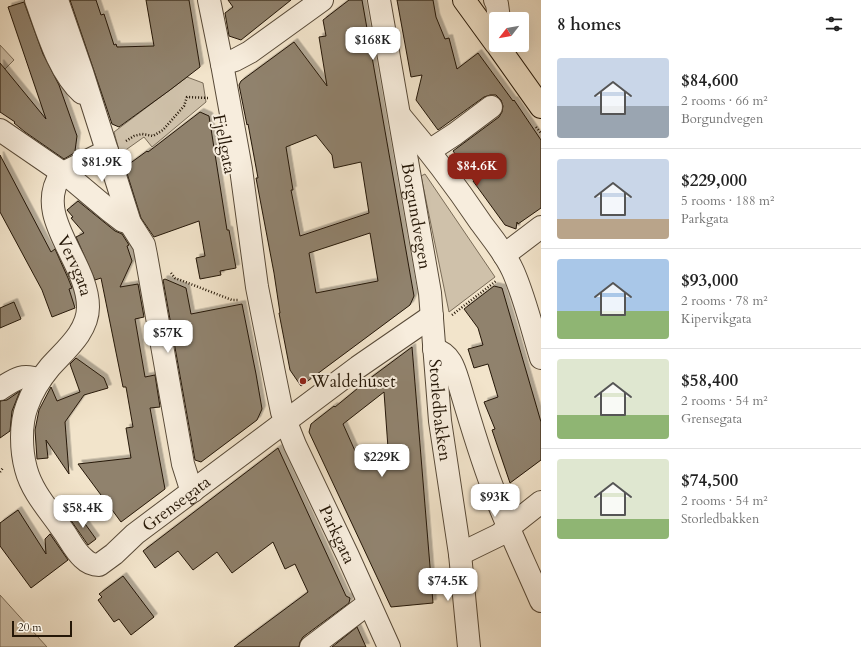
<!DOCTYPE html>
<html lang="en">
<head>
<meta charset="utf-8">
<style>
  body { margin:0; font-family:Cardo,serif; background:#f2f2f2; color:#222; height:100vh; display:flex; flex-direction:column; font-size:15px; white-space:nowrap }
  * { box-sizing:border-box; margin:0 }
  p { font-size:13px; color:#767676 }
  .icon { flex:none; width:22px; height:22px; fill:none; stroke:currentColor; stroke-width:2; stroke-linecap:round; stroke-linejoin:round }
  .map { position:relative; flex:1; overflow:hidden }
  .details { display:flex; flex-direction:column; background:#fff; width:320px }
  .details>* { flex:none }
  .needle { width:26px; rotate:239deg }
  .buttons { position:absolute; left:489px; top:12px; display:grid; gap:8px }
  .buttons a { display:grid; place-items:center; width:40px; height:40px; border-radius:4px; background:#fff; box-shadow:0 4px 16px #0002; font-size:20px }
  .scale { position:absolute; left:12px; bottom:10px; width:60px; box-sizing:border-box; padding-left:4px; border:2px solid #251707; border-top:0; font-size:11px; line-height:14px; white-space:nowrap; color:#251707; -webkit-text-stroke:3px #f7eddd; paint-order:stroke }
  .price { position:absolute; translate:-50% -34px; padding:0 9px; border-radius:8px; background:#fff; color:#222; font-size:13px; line-height:26px; filter:drop-shadow(0 1px 2px #0008) }
  .price::after { content:''; position:absolute; left:50%; top:24px; width:12px; height:9px; margin-left:-6px; background:inherit; clip-path:polygon(0 0,100% 0,50% 100%) }
  .price.selected { background:#8f2418; color:#fff }
  ul { padding:0; list-style:none }
  li { display:flex; align-items:center; gap:12px; height:100px; padding:0 16px }
  li+li { border-top:1px solid #e0e0e0 }
  li span { display:grid; place-items:center; flex:none; width:112px; height:80px; border-radius:4px; color:#555 }
  li>.icon { margin-inline-start:auto }
  span .icon { width:48px; height:48px; fill:#fffc; stroke-width:1 }
  li b { font-size:17px }
  h2 { display:flex; justify-content:space-between; align-items:center; height:48px; padding:0 16px; font-size:17px }
  main { display:flex; flex:1; min-height:0 }
  .map>svg:first-child { display:block }
  .green { fill:#cfc1aa; stroke:#7a6c58 }
  .building { fill:#90826d; stroke:#251707; fill-rule:evenodd; filter:url(#shadow) }
  .lines { fill:none; stroke-linecap:round; stroke-linejoin:round }
  .minor-casing { stroke:#584a38; stroke-width:24 }
  .major-casing { stroke:#251707; stroke-width:24 }
  .path { stroke:#251707; stroke-width:2.5; stroke-dasharray:1 2; stroke-linecap:butt }
  .minor { stroke:#f7eddd; stroke-width:22 }
  .major { stroke:#f2e4cb; stroke-width:22 }
  .poi-dot { fill:#8f2418; stroke:#f7eddd; stroke-width:1.5 }
  .labels { text-anchor:middle; stroke-width:4; stroke-linejoin:round; paint-order:stroke }
  .street-label { font-size:17px; fill:#251707; stroke:#f7eddd }
  .poi-label { font-size:17px; fill:#251707; stroke:#f7eddd; text-anchor:start }
</style>
</head>
<body>
<main>
<div class="map">
<svg width="541" height="647" viewBox="0 0 541 647">
  <defs>
    <filter id="shadow"><feDropShadow dx="3.5" dy="-3.5" stdDeviation="0" flood-color="#0004"/></filter>
  </defs>
  <rect width="100%" height="100%" fill="#f2e4cb"/>
  <filter id="stains"><feTurbulence type="fractalNoise" baseFrequency=".005" numOctaves="4"/><feColorMatrix values="0 0 0 0 .2 0 0 0 0 .09 0 0 0 0 .02 0 0 0 .5 -.17"/></filter>
  <radialGradient id="worn" r=".72"><stop offset=".6" stop-color="#630" stop-opacity="0"/><stop offset="1" stop-color="#630" stop-opacity=".3"/></radialGradient>
  <path class="green" d="M0,45L14,60L0,74Z
    M187,77L203,83L206,102L152,147L144,137L120,154L114,132Z
    M425,174L495,277L449,312L421,176Z
    M0,595L47,647H0Z"/>
  <path class="building" d="M70,0H96L101,15L104,14L114,45L116,44L117,47L154,46L146,0H189L200,67L170,90L119,127L112,124Z
    M228,0H291L241,40L229,36L225,13L233,7Z
    M349,0H362L414,296L410,305L301,386L290,370L279,313H280L274,273L256,178H258L248,124L247,125L239,85L241,81L294,42L327,86L319,37L326,36L323,20ZM316,135L332,155L334,168L361,162L369,213L300,236L291,190H293L286,147ZM370,233L378,281L316,293L309,253Z
    M397,0H433L436,17L445,39L449,38L457,69L478,53L513,101L514,100L541,140V208L518,224L517,222L516,229L505,225L473,181H474L469,173L453,151L499,117L502,112L503,106L501,100L496,95H490L484,97L438,130L416,100L422,75L411,77Z
    M24,2L43,54L59,85L77,136L75,151L76,152L64,159L25,132L14,123L15,122L0,112V63L46,119L8,7Z
    M200,112L209,116L227,230H229L236,268L220,271L221,275L200,279L196,258L205,256L199,221L154,237L141,218L125,167L147,151L148,152Z
    M0,155L51,252L55,249L68,278L72,288L69,289L75,308L52,317L42,290L0,212Z
    M78,201L115,231L122,234L129,245L127,246L132,261L120,287L138,284L144,317L135,319L145,377L155,375L160,407L150,408L165,489L121,522L78,464L131,458L126,428L133,427L126,387H123L101,278L95,280L76,237L84,233L71,218L73,217L67,210Z
    M165,279L186,288L191,314L242,304L256,374L262,409L257,420L201,462L195,460L163,280Z
    M494,286L502,288L541,422V460L510,483L492,430L495,429L484,402L498,397L488,364L474,368L468,349L483,345L478,328L464,309Z
    M14,302L21,319L0,328V308Z
    M412,347L433,603L391,607L309,432L311,424L334,406L335,407L369,379ZM384,392L389,462H360L343,424Z
    M76,358L104,378L108,388L84,395L65,422L69,474L46,440L48,458L37,459L35,430L39,410L51,387L57,401L80,392L70,364Z
    M20,391L12,411L10,431L0,438V401L7,400Z
    M278,448L346,596L350,598L349,603L303,637L300,642L299,647H234L308,592L295,564L285,569L273,542L232,573L217,552L193,570L178,551L155,568L143,551Z
    M18,510L46,554L45,539L50,534L68,560L31,588L0,546V523Z
    M78,514L96,539L88,545L70,519Z
    M123,576L154,617L131,635L119,619L114,622L98,600L102,597L99,594Z
    M357,627L366,647H332Z"/>
  <g class="lines">
    <defs>
      <g id="minor">
        <path d="M36,0C47,30 58,71 82,93"/>
        <path d="M57,0L82,72L130,223L144,245L146,255L183,464L189,483L193,491"/>
        <path id="s1" d="M209,0L222,64L241,169L257,287L275,378L282,412L295,445L348,556L389,647"/>
        <path id="s2" d="M379,0L430,293L440,421L460,554L469,647"/>
        <path d="M495,0L497,4L499,19"/>
        <path d="M222,64L235,60L250,52L322,0"/>
        <path d="M400,116C429,150 456,186 481,223C492,238 505,253 513,271C525,298 532,329 541,358"/>
        <path d="M0,130L73,180L110,211L123,221L130,223"/>
        <path id="s3" d="M107,151L61,174C32,217 88,261 88,307C88,332 65,350 50,367C40,379 32,392 27,406C20,424 21,451 26,469C32,492 49,510 62,529C69,538 74,550 83,558C88,563 92,565 99,565L114,554L135,534L358,367L432,316"/>
        <path d="M429,151L455,134L491,107"/>
        <path d="M504,255L541,227"/>
        <path d="M434,349C452,354 455,371 460,387C470,421 480,455 493,489C507,527 525,564 541,601"/>
        <path d="M0,389C15,379 22,373 40,380"/>
        <path d="M460,554L499,535L541,502"/>
        <path d="M311,647L369,603"/>
      </g>
      <path id="major" d="M464,0L496,44
        M497,45L541,107"/>
    </defs>
    <use href="#minor" class="minor-casing"/>
    <use href="#major" class="major-casing"/>
    <path class="path" d="M536,127L541,133
      M126,141L134,136L142,134L153,136L163,130L184,106L187,97L208,98
      M171,273L175,278L232,300H239
      M452,315L496,281
      M0,472L3,468"/>
    <use href="#minor" class="minor"/>
    <use href="#major" class="major"/>
  </g>
  <circle class="poi-dot" cx="303" cy="381" r="4"/>
  <g class="labels">
    <g class="street-label">
      <text transform="translate(225 144) rotate(79)" y="6">Fjellgata</text>
      <text dy="6" stroke="none"><textPath href="#s2" startOffset="219">Borgundvegen</textPath></text>
      <text dy="6" stroke="none"><textPath href="#s3" startOffset="149">Vervgata</textPath></text>
      <text dy="6" stroke="none"><textPath href="#s2" startOffset="415">Storledbakken</textPath></text>
      <text dy="6" stroke="none"><textPath href="#s3" startOffset="598">Grensegata</textPath></text>
      <text dy="6" stroke="none"><textPath href="#s1" startOffset="553">Parkgata</textPath></text>
    </g>
    <g class="poi-label">
      <text x="311" y="387">Waldehuset</text>
    </g>
  </g>
  <rect width="100%" height="100%" filter="url(#stains)"/>
  <rect width="100%" height="100%" fill="url(#worn)"/>
</svg>
<div class="buttons">
<a><svg class="needle" viewBox="-14 -14 28 28"><path d="M0-13l5 13h-10z" fill="#e53935"/><path d="M0 13l5-13h-10z" fill="#767676"/></svg></a>
</div>
<div class="scale">20 m</div>
<b class="price" style="left:373px;top:61px">$168K</b>
<b class="price" style="left:102px;top:183px">$81.9K</b>
<b class="price selected" style="left:477px;top:187px">$84.6K</b>
<b class="price" style="left:168px;top:354px">$57K</b>
<b class="price" style="left:382px;top:478px">$229K</b>
<b class="price" style="left:495px;top:518px">$93K</b>
<b class="price" style="left:83px;top:529px">$58.4K</b>
<b class="price" style="left:448px;top:602px">$74.5K</b>
</div>
<section class="details">
<h2>8 homes<svg class="icon" aria-label="filters" viewBox="0 0 24 24"><path d="M4 7h16M4 17h16"/><circle cx="9" cy="7" r="2"/><circle cx="15" cy="17" r="2"/></svg></h2>
<ul>
<li><span style="background:linear-gradient(#c9d6e8 60%,#9aa5b1 0)"><svg class="icon" aria-label="home" viewBox="0 0 24 24"><path d="M3 11l9-7 9 7M6 9v11h12V9"/></svg></span><div><b>$84,600</b><p>2 rooms · 66 m²</p><p>Borgundvegen</p></div></li>
<li><span style="background:linear-gradient(#c9d6e8 75%,#b9a48a 0)"><svg class="icon" aria-label="home" viewBox="0 0 24 24"><path d="M3 11l9-7 9 7M6 9v11h12V9"/></svg></span><div><b>$229,000</b><p>5 rooms · 188 m²</p><p>Parkgata</p></div></li>
<li><span style="background:linear-gradient(#a9c7e8 65%,#8fb573 0)"><svg class="icon" aria-label="home" viewBox="0 0 24 24"><path d="M3 11l9-7 9 7M6 9v11h12V9"/></svg></span><div><b>$93,000</b><p>2 rooms · 78 m²</p><p>Kipervikgata</p></div></li>
<li><span style="background:linear-gradient(#dfe7d0 70%,#8fb573 0)"><svg class="icon" aria-label="home" viewBox="0 0 24 24"><path d="M3 11l9-7 9 7M6 9v11h12V9"/></svg></span><div><b>$58,400</b><p>2 rooms · 54 m²</p><p>Grensegata</p></div></li>
<li><span style="background:linear-gradient(#dfe7d0 75%,#8fb573 0)"><svg class="icon" aria-label="home" viewBox="0 0 24 24"><path d="M3 11l9-7 9 7M6 9v11h12V9"/></svg></span><div><b>$74,500</b><p>2 rooms · 54 m²</p><p>Storledbakken</p></div></li>
</ul>
</section>
</main>
</body>
</html>
